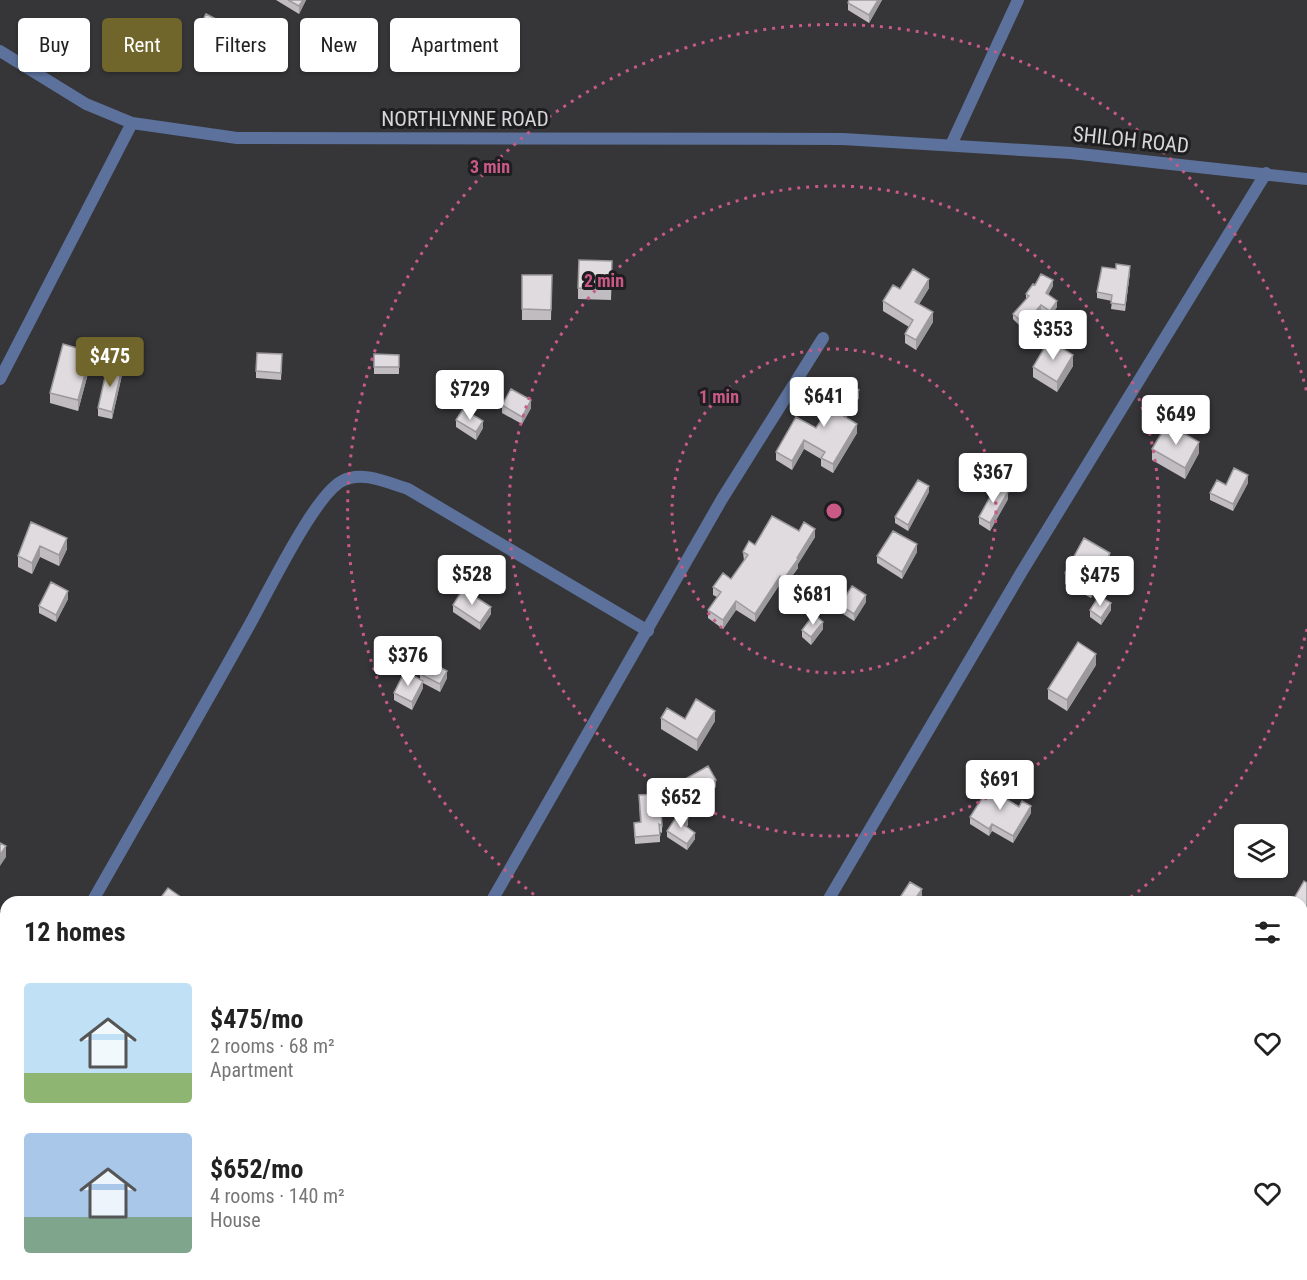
<!DOCTYPE html>
<html lang="en">
<head>
<meta charset="utf-8">
<style>
  body { margin:0; font-family:"Roboto Condensed",sans-serif; background:#f2f2f2; color:#222; height:100vh; display:flex; flex-direction:column; font-size:22px; white-space:nowrap }
  * { box-sizing:border-box; margin:0 }
  p { font-size:20px; color:#767676 }
  .icon { flex:none; width:33px; height:33px; fill:none; stroke:currentColor; stroke-width:2; stroke-linecap:round; stroke-linejoin:round }
  .map { position:relative; flex:1; overflow:hidden }
  .details { position:absolute; left:0px; top:896px; width:1308px; height:386px; display:flex; flex-direction:column; background:#fff; border-radius:18px 18px 0 0; box-shadow:0 2px 4px #0004 }
  .details>* { flex:none }
  .banner { position:absolute; left:18px; top:18px; width:600px; height:54px; display:flex; gap:12px }
  .fabs { position:absolute; left:1234px; top:824px; display:grid; gap:12px }
  .fabs a { display:grid; place-items:center; width:54px; height:54px; border-radius:6px; background:#fff; box-shadow:0 2px 4px #0004; font-size:30px }
  .price { position:absolute; translate:-50% -51px; padding:0 14px; border-radius:6px; background:#fff; color:#222; font-size:20px; line-height:39px; filter:drop-shadow(0 2px 3px #0008) }
  .price::after { content:''; position:absolute; left:50%; top:36px; width:18px; height:14px; margin-left:-9px; background:inherit; clip-path:polygon(0 0,100% 0,50% 100%) }
  .price.current { background:#70662b; color:#fff }
  ul { padding:0; list-style:none }
  li { display:flex; align-items:center; gap:18px; height:150px; padding:0 24px }
  li span { display:grid; place-items:center; flex:none; width:168px; height:120px; border-radius:6px; color:#555 }
  li>.icon { margin-inline-start:auto }
  span .icon { width:72px; height:72px; fill:#fffc; stroke-width:1 }
  li b { font-size:26px }
  h2 { display:flex; justify-content:space-between; align-items:center; height:72px; padding:0 24px; font-size:26px }
  .tag { padding:0 21px; border-radius:6px; background:#fff; box-shadow:0 2px 4px #0004; font-size:21px; line-height:54px }
  .tag.current { background:#70662b; color:#fff }
  .map>svg:first-child { display:block }
  .lines { fill:none; stroke-linecap:round; stroke-linejoin:round }
  .street { stroke:#5c719b; stroke-width:12 }
  .wall { fill:#c0bcc0 }
  .shaded-wall { fill:#9c999c }
  .building { fill:#dfdbdf; stroke:#9c999c; stroke-width:1.5 }
  .ring { fill:none; stroke:#c95a87; stroke-width:3; stroke-dasharray:3 6 }
  .labels { text-anchor:middle; stroke-width:6; stroke-linejoin:round; paint-order:stroke }
  .street-label { font-size:21px; fill:#d6d5d8; stroke:#1e1d1f }
  .centre { fill:#c95a87; stroke:#1e1d1f; stroke-width:3 }
  .ring-label { font-size:18px; text-anchor:middle; font-weight:bold; fill:#c95a87; stroke:#1e1d1f; stroke-width:6; stroke-linejoin:round; paint-order:stroke }
</style>
</head>
<body>
<div class="map">
<svg width="1307" height="1280" viewBox="0 0 1307 1280">
  <rect width="100%" height="100%" fill="#363639"/>
  <g class="lines">
    <path class="street" d="M0,51L86,104L132,123L237,138L843,139L1071,153L1307,179
      M951,145L1018,0
      M0,379L132,123
      M92,902C143,812 195,723 245,633C264,601 313,496 342,481C362,470 388,483 408,489L648,631
      M491,902L722,499L823,338
      M827,902L1024,568L1266,173
      M0,1056L6,1046
      M0,1210L6,1215
      M77,1275L83,1280
      M272,1280L275,1275
      M601,1280L604,1275"/>
  </g>
  <path class="wall" d="M276,0H306L299,14Z
    M849,0H882L869,23L848,10V3Z
    M197,32L251,48L242,66L197,43Z
    M449,34L437,54L428,48V41Z
    M612,272L611,300L578,299V288Z
    M1130,272L1125,311L1111,309L1112,301L1097,298V292Z
    M522,275H552L551,320H522Z
    M1053,286L1048,294L1057,307L1050,317L1041,311L1024,330L1013,319V314L1026,300V294Z
    M929,288L919,304L933,322L916,350L905,343V334L909,327L883,311V301L900,289Z
    M374,354L399,355V374H374Z
    M282,361L281,380L256,378V371Z
    M91,362L78,411L50,403V393Z
    M1073,366L1057,392L1033,377V367Z
    M122,375L112,419L98,416V408Z
    M834,391L859,398L846,417L857,433L833,473L821,466V459L804,449L792,470L776,460V452L816,428L834,400Z
    M502,405L531,408L522,424L502,413Z
    M456,420L483,428L476,440L456,427Z
    M1152,449L1199,453L1185,479L1152,460Z
    M988,466L1008,468L1003,479L988,469Z
    M1248,483L1233,511L1210,500V493L1226,485Z
    M929,492L908,531L895,523V517Z
    M1008,499L990,531L979,524V517Z
    M31,522L67,549L59,566L40,557L32,574L18,567V556Z
    M799,531L815,537L798,564V568L784,587L780,584L755,622L736,610L723,629L708,618V610L717,597L713,595V587L731,579L744,561L743,552L755,545Z
    M917,552L902,579L877,563V556Z
    M1110,564L1091,598L1065,584V573Z
    M68,599L56,622L39,613V606Z
    M866,602L854,621L840,612V605Z
    M453,605L491,614L480,630L453,612Z
    M1090,610H1111L1101,625L1090,617Z
    M823,629L811,645L802,637V630Z
    M1096,665L1067,711L1048,699V689Z
    M420,674L447,678L440,692L423,683V688L412,710L394,700V693L420,679Z
    M661,718L685,719L715,721L697,751L661,729Z
    M687,778L716,787L695,799L687,785Z
    M1003,794L1002,796L1031,813L1013,843L992,831L989,836L970,824V817Z
    M639,795L662,826V833L660,832V842L635,844L634,823H640Z
    M688,825L686,827L695,839L687,850L667,837V831Z
    M1307,883V923L1302,920V902Z"/>
  <path class="shaded-wall" d="M303,0H306L299,14V6Z
    M878,0H882L869,23V15Z
    M449,26V34L437,54V46Z
    M251,37V48L242,66V55Z
    M1130,266V272L1125,311V305Z
    M929,279V288L915,311V302Z
    M1053,280V286L1046,299V293Z
    M1057,301V307L1050,317V311Z
    M1041,305V311L1024,330V324Z
    M933,312V322L916,350V340Z
    M91,352V362L78,411V400Z
    M1073,355V366L1057,392V382Z
    M122,368V375L112,419V412Z
    M859,390V398L842,424V415Z
    M531,400V408L522,424V417Z
    M483,421V428L476,440V432Z
    M857,424V433L833,473V464Z
    M804,440V449L792,470V461Z
    M1199,442V453L1185,479V468Z
    M1008,465V468L1003,479V475Z
    M1248,475V483L1233,511V504Z
    M929,486V492L908,531V525Z
    M1008,492V499L990,531V523Z
    M815,529V537L798,564V568L784,587V579Z
    M67,538V549L59,566V555Z
    M917,544V552L902,579V572Z
    M40,546V557L32,574V563Z
    M1110,553V564L1091,598V587Z
    M780,576V584L755,622V614Z
    M68,591V599L56,622V615Z
    M866,595V602L854,621V614Z
    M736,601V610L723,629V620Z
    M1111,603V610L1101,625V618Z
    M491,607V614L480,630V623Z
    M823,622V629L811,645V637Z
    M1096,654V665L1067,711V700Z
    M447,671V678L440,692V684Z
    M423,681V688L412,710V702Z
    M715,711V721L697,751V740Z
    M716,780V787L695,799V792Z
    M1003,787V794L998,802V794Z
    M1031,806V813L1013,843V836Z
    M688,818V825L684,831V825Z
    M992,824V831L989,836V829Z
    M695,833V839L687,850V844Z
    M6,846V857L0,866V855Z
    M922,889V896L918,902H913Z
    M693,1275H695V1280H691Z"/>
  <path class="building" d="M288,0H303L299,6Z
    M849,0H878L869,15L848,3Z
    M206,14L251,37L242,55L197,32Z
    M440,21L449,26L437,46L428,41Z
    M579,260L612,261L611,289L578,288Z
    M1116,264L1130,266L1125,305L1111,303L1112,295L1097,292L1102,267L1116,269Z
    M913,269L929,279L915,302L933,312L916,340L905,334L913,320L883,301L893,285L900,289Z
    M1041,274L1053,280L1046,293L1057,301L1050,311L1041,305L1024,324L1013,314L1029,296L1026,294L1033,284L1035,285Z
    M522,275H552L551,310L522,309Z
    M1049,340L1073,355L1057,382L1033,367Z
    M63,344L91,352L78,400L50,393Z
    M257,353L282,354L281,373L256,371Z
    M374,354L399,355V367H374Z
    M108,364L122,368L112,412L98,408Z
    M842,379L859,390L842,415L857,424L833,464L821,458L825,452L804,440L792,461L776,452L796,417L816,428L838,394L834,391Z
    M511,389L531,400L522,417L502,405Z
    M463,409L483,421L476,432L456,420Z
    M1167,424L1199,442L1185,468L1152,449Z
    M993,457L1008,465L1003,475L988,466Z
    M1234,468L1248,475L1233,504L1210,493L1217,480L1226,485Z
    M918,480L929,486L908,525L895,517Z
    M996,486L1008,492L990,523L979,517Z
    M772,516L799,531L804,522L815,529L797,558L798,559L784,579L780,576L755,614L736,601L723,620L708,610L721,592L713,587L723,573L731,579L748,555L743,552L749,541L755,545Z
    M31,522L67,538L59,555L40,546L32,563L18,556Z
    M893,531L917,544L902,572L877,556Z
    M1084,538L1110,553L1091,587L1065,573Z
    M51,582L68,591L56,615L39,606Z
    M852,586L866,595L854,614L840,605Z
    M463,589L491,607L480,623L453,605Z
    M1099,596L1111,603L1101,618L1090,610Z
    M814,614L823,622L811,637L802,630Z
    M1078,642L1096,654L1067,700L1048,689Z
    M427,660L447,671L440,684L420,674Z
    M405,671L423,681L412,702L394,693Z
    M696,699L715,711L697,740L661,718L667,708L685,719Z
    M708,766L716,780L695,792L687,778Z
    M993,781L1003,787L998,794L1019,807L1022,801L1031,806L1013,836L992,824L989,829L970,817Z
    M660,794L662,826L659,824L660,835L635,837L634,823L641,822L639,795Z
    M679,813L688,818L684,825L695,833L687,844L667,831Z
    M0,843L6,846L0,855Z
    M1304,881L1307,883V916L1302,913V902H1292Z
    M910,882L922,889L913,902H897Z
    M168,888L188,902H156L158,899L159,900Z
    M647,1275H693L691,1280H644Z"/>
  <g class="ring">
    <circle cx="834" cy="511" r="162"/>
    <circle cx="834" cy="511" r="325"/>
    <path d="M1307 629A487 487 0 0 1 1127 900M541 900A487 487 0 1 1 1307 393"/>
  </g>
  <g class="labels">
    <g class="street-label">
      <text x="465" y="126">NORTHLYNNE ROAD</text>
      <text transform="translate(1131 140) rotate(6)" y="7">SHILOH ROAD</text>
    </g>
  </g>
  <circle cx="834" cy="511" r="9" class="centre"/>
  <g class="ring-label">
    <text x="490" y="173">3 min</text>
    <text x="604" y="287">2 min</text>
    <text x="719" y="403">1 min</text>
  </g>
</svg>
<div class="fabs">
<a><svg class="icon" aria-label="layers" viewBox="0 0 24 24"><path d="M12 4l9 5-9 5-9-5zM3 14l9 5 9-5"/></svg></a>
</div>
<b class="price" style="left:1053px;top:361px">$353</b>
<b class="price current" style="left:110px;top:388px">$475</b>
<b class="price" style="left:470px;top:421px">$729</b>
<b class="price" style="left:824px;top:428px">$641</b>
<b class="price" style="left:1176px;top:446px">$649</b>
<b class="price" style="left:993px;top:504px">$367</b>
<b class="price" style="left:472px;top:606px">$528</b>
<b class="price" style="left:1100px;top:607px">$475</b>
<b class="price" style="left:813px;top:626px">$681</b>
<b class="price" style="left:408px;top:687px">$376</b>
<b class="price" style="left:1000px;top:811px">$691</b>
<b class="price" style="left:681px;top:829px">$652</b>
<div class="banner">
<a class="tag">Buy</a>
<a class="tag current">Rent</a>
<a class="tag">Filters</a>
<a class="tag">New</a>
<a class="tag">Apartment</a>
</div>
<section class="details">
<h2>12 homes<svg class="icon" aria-label="filters" viewBox="0 0 24 24"><path d="M4 7h16M4 17h16"/><circle cx="9" cy="7" r="2"/><circle cx="15" cy="17" r="2"/></svg></h2>
<ul>
<li><span style="background:linear-gradient(#bfe0f5 75%,#8fb573 0)"><svg class="icon" aria-label="home" viewBox="0 0 24 24"><path d="M3 11l9-7 9 7M6 9v11h12V9"/></svg></span><div><b>$475/mo</b><p>2 rooms · 68 m²</p><p>Apartment</p></div><svg class="icon" aria-label="heart" viewBox="0 0 24 24"><path d="M12 20l-8-8c-3-5 5-10 8-4 3-6 11-1 8 4z"/></svg></li>
<li><span style="background:linear-gradient(#a9c7e8 70%,#7fa58c 0)"><svg class="icon" aria-label="home" viewBox="0 0 24 24"><path d="M3 11l9-7 9 7M6 9v11h12V9"/></svg></span><div><b>$652/mo</b><p>4 rooms · 140 m²</p><p>House</p></div><svg class="icon" aria-label="heart" viewBox="0 0 24 24"><path d="M12 20l-8-8c-3-5 5-10 8-4 3-6 11-1 8 4z"/></svg></li>
</ul>
</section>
</div>
</body>
</html>
